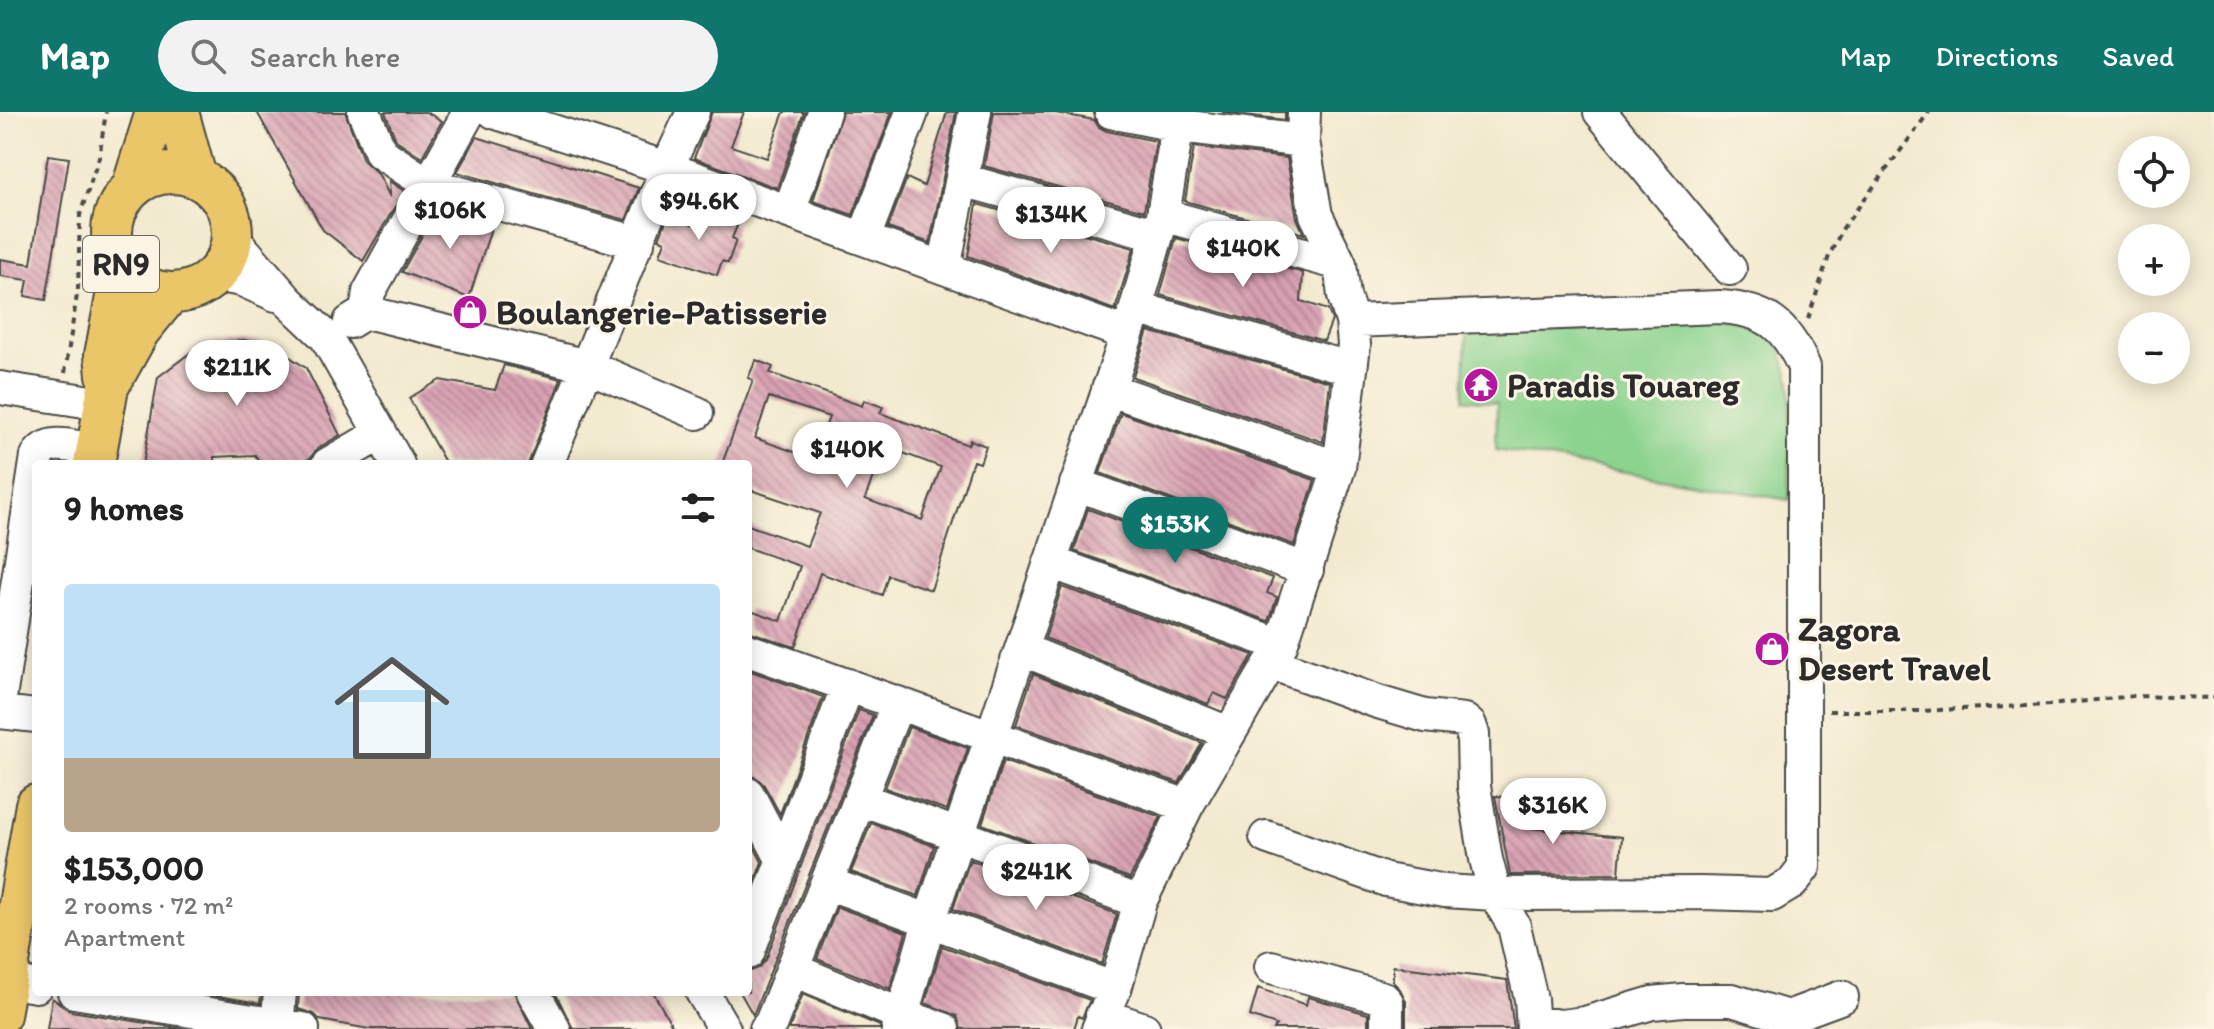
<!DOCTYPE html>
<html lang="en">
<head>
<meta charset="utf-8">
<style>
  body { margin:0; font-family:Itim,sans-serif; background:#f2f2f2; color:#222; height:100vh; display:flex; flex-direction:column; font-size:30px; white-space:nowrap }
  * { box-sizing:border-box; margin:0 }
  p { font-size:26px; color:#767676 }
  .icon { flex:none; width:44px; height:44px; fill:none; stroke:currentColor; stroke-width:2; stroke-linecap:round; stroke-linejoin:round }
  .map { position:relative; flex:1; overflow:hidden }
  .panel { position:absolute; left:32px; top:348px; width:720px; height:536px; display:flex; flex-direction:column; background:#fff; border-radius:8px; box-shadow:0 4px 20px #0003 }
  .panel>* { flex:none }
  .tools { position:absolute; left:2118px; top:24px; display:grid; gap:16px }
  .tools a { display:grid; place-items:center; width:72px; height:72px; border-radius:50%; background:#fff; box-shadow:0 4px 20px #0003; font-size:40px }
  .price { position:absolute; translate:-50% -68px; padding:0 18px; border-radius:28px; background:#fff; color:#222; font-size:26px; line-height:52px; filter:drop-shadow(0 2px 4px #0008) }
  .price::after { content:''; position:absolute; left:50%; top:48px; width:24px; height:18px; margin-left:-12px; background:inherit; clip-path:polygon(0 0,100% 0,50% 100%) }
  .price.on { background:#0f766e; color:#fff }
  ul { padding:0; list-style:none }
  li { display:grid; align-content:center; gap:16px; height:424px; padding:0 32px }
  li+li { border-top:2px solid #e0e0e0 }
  li span { display:grid; place-items:center; height:248px; border-radius:8px; color:#555 }
  li>.icon { margin-inline-start:auto }
  span .icon { width:144px; height:144px; fill:#fffc; stroke-width:1 }
  li b { font-size:34px }
  h2 { display:flex; justify-content:space-between; align-items:center; height:96px; padding:0 32px; font-size:34px }
  header { display:flex; align-items:center; gap:48px; box-sizing:border-box; height:112px; padding:0 40px; background:#0f766e; color:#fff }
  header strong { font-size:38px }
  nav { display:flex; gap:44px; margin-inline-start:auto; font-size:28px }
  .search { width:560px; height:72px; background:#f2f2f2; display:flex; align-items:center; gap:20px; box-sizing:border-box; padding:0 28px; border-radius:44px; color:#767676; font-size:30px }
  .map>svg:first-child { display:block }
  .green { fill:#8cd38f; stroke:#5c7f5d; stroke-width:2 }
  .building { fill:url(#building-back-hatch); fill-rule:evenodd }
  .lines { fill:none; stroke-linecap:round; stroke-linejoin:round }
  .minor-casing { stroke:#494844; stroke-width:36 }
  .major-casing { stroke:#494844; stroke-width:44 }
  .path { stroke:#494844; stroke-width:4; stroke-dasharray:6 6; stroke-linecap:butt }
  .minor { stroke:#fff; stroke-width:32 }
  .major { stroke:#ebc669; stroke-width:40 }
  .labels { text-anchor:middle; stroke-width:6; stroke-linejoin:round; paint-order:stroke }
  .shield { fill:#fcf5e5; stroke:#6a6863; stroke-width:2 }
  .shield-label { font-size:32px; font-weight:bold; fill:#2b2b2b }
  .poi-label { font-size:34px; font-weight:bold; fill:#2b2b2b; stroke:#fcf5e5; text-anchor:start }
</style>
</head>
<body>
<header>
<strong>Map</strong>
<div class="search"><svg class="icon" aria-label="search" viewBox="0 0 24 24"><circle cx="10" cy="10" r="6"/><path d="M15 15l6 6"/></svg>Search here</div>
<nav><a>Map</a><a>Directions</a><a>Saved</a></nav>
</header>
<div class="map">
<svg width="2214" height="917" viewBox="0 0 2214 917">
  <defs>
    <pattern id="building-back-hatch" width="6" height="6" patternUnits="userSpaceOnUse" patternTransform="scale(2)"><rect width="6" height="6" fill="#d8a0b2"/><path d="M-1 5l2 2M0 0l6 6M5-1l2 2" fill="none" stroke="#af8391"/></pattern>
  </defs>
  <rect width="100%" height="100%" fill="#fcf5e5"/>
  <filter id="ink" filterUnits="userSpaceOnUse"><feTurbulence type="fractalNoise" baseFrequency=".0125" numOctaves="2"/><feDisplacementMap in="SourceGraphic" scale="16" xChannelSelector="R" yChannelSelector="G"/><feConvolveMatrix kernelMatrix="1 2 1 2 8 2 1 2 1" color-interpolation-filters="sRGB"/></filter>
  <filter id="wash" filterUnits="userSpaceOnUse"><feTurbulence type="fractalNoise" baseFrequency=".006" numOctaves="4" result="noise"/><feDisplacementMap in="SourceGraphic" scale="32" xChannelSelector="R" yChannelSelector="G"/><feGaussianBlur stdDeviation="1.8" result="paint"/><feColorMatrix in="noise" values="0 0 0 0 0 0 0 0 0 0 0 0 0 0 0 0 0 1.4 0 .05"/><feComposite in="paint" operator="in"/></filter>
  <g filter="url(#wash)">
    <rect width="100%" height="100%" fill="#f2eacf"/>
    <path class="green" d="M1718,208L1746,214L1779,232L1790,268L1789,388L1496,338L1497,291L1464,287L1467,220Z"/>
    <g id="blocks">
      <path class="building" d="M257,0H345L363,48L379,63L390,85L389,69L404,79L363,149L323,118Z
        M385,0H426L442,9L422,45L396,28Z
        M712,0H744L731,34L767,46L784,0H804L777,76L694,46Z
        M842,0H892L853,103L813,89Z
        M947,0H956L930,131L888,116L907,66L924,74Z
        M994,0H1050L1094,8L1099,15L1107,19L1156,29L1144,99L984,54Z
        M1222,0H1285V8Z
        M477,25L639,76L626,108L457,60Z
        M1194,35L1287,46L1297,106L1304,122L1185,89Z
        M48,43L69,46L46,188L25,184L28,168L0,164V147L31,152Z
        M977,92L1134,136L1115,198L968,144Z
        M438,95L493,110L469,186L402,160Z
        M697,99L737,114L732,126L736,128L728,151L722,149L717,163L660,143L665,129L659,127L668,104L692,112Z
        M1176,126L1303,161L1301,189L1328,198L1332,208L1324,229L1160,183Z
        M1148,219L1330,270L1323,330L1133,265Z
        M244,228L275,235L306,256L340,323L318,336L310,346L300,352H261L255,343L214,345V352H143L158,265L202,232Z
        M756,248L773,255L770,261L862,294L864,288L883,295L880,301L968,333L970,328L986,334L980,351L973,349L931,478L888,463L882,483L820,461L795,535L748,519V497L781,509L800,454L748,436V413L807,434L820,401L748,377V352H722L753,268L748,266ZM769,285L829,305L814,347L755,326ZM884,334L941,355L922,408L865,387Z
        M504,253L561,267L528,352H446L409,286L440,268L495,278Z
        M1121,301L1315,368L1294,433L1100,361Z
        M1088,397L1273,466L1267,481L1277,485L1269,509L1074,439Z
        M1062,475L1253,543L1227,587L1214,581L1208,592L1045,526Z
        M748,558L823,585L780,702L764,673L757,666L748,663Z
        M1033,562L1202,631L1179,671L1016,613Z
        M859,598L873,603L753,903L740,880H748V860L759,856L766,848Z
        M909,615L968,636L947,698L885,676Z
        M1003,649L1161,705L1130,766L982,712Z
        M1495,684L1531,687V716L1622,725L1619,762L1510,763Z
        M871,711L934,734L918,784L851,760Z
        M748,723L762,750L748,787Z
        M970,748L1117,802L1102,852L953,797Z
        M837,795L906,820L890,877L817,847Z
        M942,834L1090,888L1082,906L1078,904L1074,917H961L957,904L925,891Z
        M1393,854L1507,868L1514,917H1406V889L1400,877L1393,870Z
        M1258,876L1306,893L1308,885L1368,902V917H1274L1276,913L1250,904Z
        M193,880H261L260,891Z
        M299,880H514L532,917H369L320,908L314,902L298,897Z
        M555,880H653L674,917H573Z
        M803,882L880,914V917H789Z
        M52,886L71,899L184,917H47Z"/>
    </g>
  </g>
  <g filter="url(#ink)">
    <use href="#blocks" fill-opacity="0" stroke="#494844" stroke-width="2"/>
    <g class="lines">
      <defs>
        <path id="minor" d="M364,0L381,41L428,72L638,131
          M494,0L667,56L1127,222
          M1111,0L1180,14L1303,29
          M1600,0L1730,157
          M963,68L1155,122
          M789,100L824,0
          M1163,103L1340,152
          M232,125L287,188L326,225L398,352
          M864,126L912,0
          M944,156L975,0
          M215,163L242,168L276,183
          M1136,196L1349,256
          M366,200L587,254L697,301
          M350,210L366,200L369,180L469,0
          M0,276L104,292
          M1108,277L1339,356
          M328,352L380,322
          M547,352L667,56L693,0
          M1076,372L1307,458
          M1050,450L1281,533
          M1021,537L1229,621
          M748,538L1187,694
          M1271,551L1378,590L1425,604L1464,608L1470,613L1473,622L1474,674L1486,747L1495,782L1514,814L1531,887L1533,917
          M0,586L37,344C49,324 77,336 96,339
          M0,600L36,604
          M748,682L782,747
          M861,687L1140,790
          M1266,725L1386,768L1445,779L1495,782L1701,781L1772,783L1792,771L1804,755V255C1785,212 1766,198 1720,195L1352,209
          M827,771L1115,877
          M748,841L848,573
          M1271,855L1383,886L1387,890V917
          M794,858L904,904L943,917
          M7,869L36,874
          M74,880L303,917
          M533,880L554,917
          M702,880L724,917
          M1102,903L1144,917
          M1533,910L1561,914L1585,911L1652,891L1683,888H1732L1788,905L1842,885
          M277,917L280,880
          M766,917L771,911L898,591
          M898,917L929,810L1136,196L1163,103L1180,0
          M1098,917L1115,877L1140,790L1187,694L1281,533L1339,356L1354,233L1352,209L1344,184L1340,152L1316,103L1303,29L1304,0"/>
        <path id="major" d="M178,0L196,65
          M112 121a60 60 0 1 1 120 0a60 60 0 1 1-120 0Z
          M132,76L156,0
          M107,263L105,243L122,154
          M94,352L108,275L139,219L170,181
          M0,903L36,693"/>
      </defs>
      <use href="#minor" class="minor-casing"/>
      <use href="#major" class="major-casing"/>
      <path class="path" d="M1808,207L1829,144L1843,116L1929,0
        M65,261L78,176L80,103L99,45L106,0
        M1829,599H1918L2050,593L2133,584L2214,586"/>
      <use href="#minor" class="minor"/>
      <use href="#major" class="major"/>
    </g>
  </g>
  <defs>
    <symbol id="shop-disc" viewBox="-11 -11 22 22"><circle r="9.5" fill="#b5179e" stroke="#fcf5e5"/><path d="M-5-2.5h2.3a2.7 3.5 0 0 1 5.4 0H5L5.5 6h-11ZM-1.5-2.5h3a1.5 2.3 0 0 0-3 0Z" fill="#fff"/></symbol>
    <symbol id="temple-disc" viewBox="-11 -11 22 22"><circle r="9.5" fill="#b5179e" stroke="#fcf5e5"/><path d="M0-6L5-2H3V0L6.5 2.5H4V6H1.5V3h-3V6H-4V2.5H-6.5L-3 0V-2H-5Z" fill="#fff"/></symbol>
  </defs>
  <g fill-rule="evenodd">
    <use href="#shop-disc" x="450" y="180" width="40" height="40"/>
    <use href="#temple-disc" x="1461" y="253" width="40" height="40"/>
    <use href="#shop-disc" x="1752" y="517" width="40" height="40"/>
  </g>
  <g class="labels">
    <rect class="shield" x="83" y="124" width="76" height="56" rx="6"/>
    <g class="shield-label">
      <text x="121" y="163">RN9</text>
    </g>
    <g class="poi-label">
      <text x="496" y="212">Boulangerie-Patisserie</text>
      <text x="1507" y="285">Paradis Touareg</text>
      <text x="1798" y="529">Zagora<tspan x="1798" dy="39">Desert Travel</tspan></text>
    </g>
  </g>
</svg>
<div class="tools">
<a><svg class="icon" aria-label="locate" viewBox="0 0 24 24"><circle cx="12" cy="12" r="6"/><path d="M12 2v4M12 18v4M2 12h4M18 12h4"/></svg></a>
<a>+</a>
<a>−</a>
</div>
<b class="price" style="left:699px;top:130px">$94.6K</b>
<b class="price" style="left:450px;top:139px">$106K</b>
<b class="price" style="left:1051px;top:143px">$134K</b>
<b class="price" style="left:1243px;top:177px">$140K</b>
<b class="price" style="left:237px;top:296px">$211K</b>
<b class="price" style="left:847px;top:378px">$140K</b>
<b class="price on" style="left:1175px;top:453px">$153K</b>
<b class="price" style="left:1553px;top:734px">$316K</b>
<b class="price" style="left:1036px;top:800px">$241K</b>
<section class="panel">
<h2>9 homes<svg class="icon" aria-label="filters" viewBox="0 0 24 24"><path d="M4 7h16M4 17h16"/><circle cx="9" cy="7" r="2"/><circle cx="15" cy="17" r="2"/></svg></h2>
<ul>
<li><span style="background:linear-gradient(#bfe0f5 70%,#b9a48a 0)"><svg class="icon" aria-label="home" viewBox="0 0 24 24"><path d="M3 11l9-7 9 7M6 9v11h12V9"/></svg></span><div><b>$153,000</b><p>2 rooms · 72 m²</p><p>Apartment</p></div></li>
</ul>
</section>
</div>
</body>
</html>
